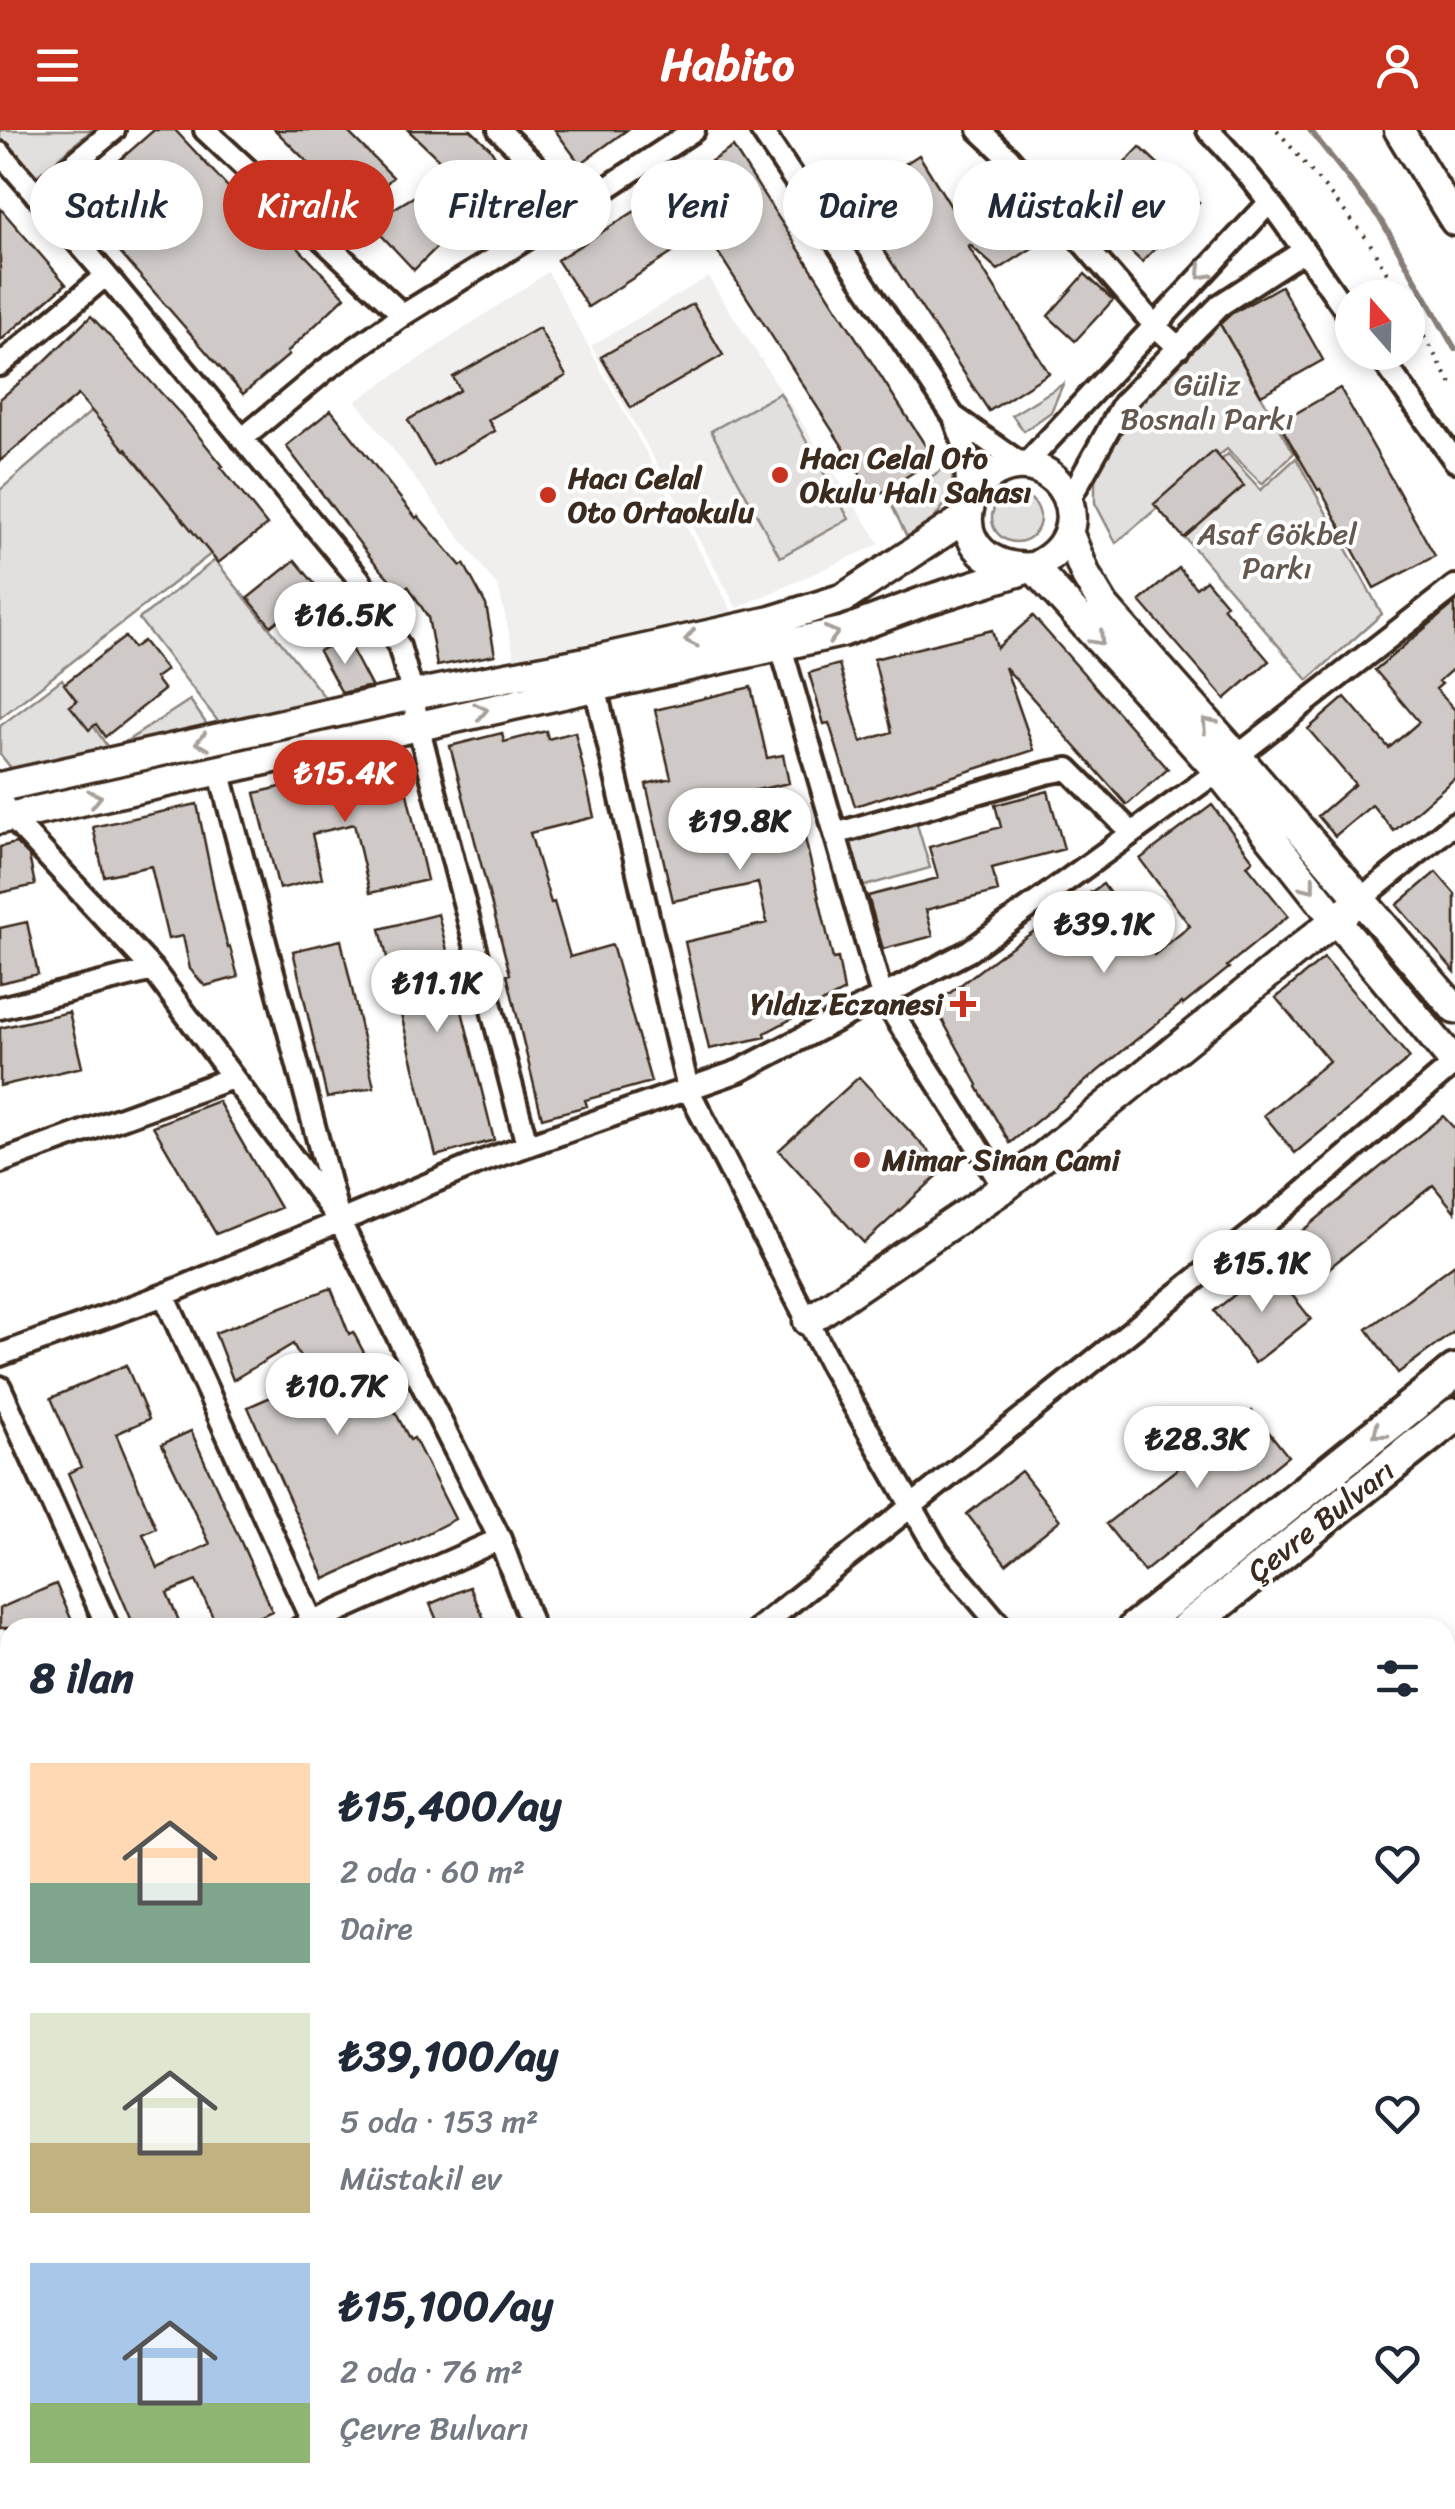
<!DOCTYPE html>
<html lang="tr">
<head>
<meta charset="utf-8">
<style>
  body { margin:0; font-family:Sriracha,sans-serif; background:#f6f6f7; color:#1f2937; height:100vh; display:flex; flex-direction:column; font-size:38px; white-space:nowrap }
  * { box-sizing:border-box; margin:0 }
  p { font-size:32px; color:#747a83 }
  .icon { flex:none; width:55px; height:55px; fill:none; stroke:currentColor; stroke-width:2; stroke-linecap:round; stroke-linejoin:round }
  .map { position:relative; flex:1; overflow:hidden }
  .details { position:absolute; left:0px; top:1488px; width:1455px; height:892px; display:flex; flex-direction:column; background:#fff; border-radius:30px 30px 0 0; box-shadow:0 5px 15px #0003 }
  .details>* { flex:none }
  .top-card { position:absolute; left:30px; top:30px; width:1395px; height:90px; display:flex; gap:20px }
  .needle { width:65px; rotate:340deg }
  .buttons { position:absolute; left:1335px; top:150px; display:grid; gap:20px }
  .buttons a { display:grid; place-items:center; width:90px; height:90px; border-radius:50%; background:#fff; box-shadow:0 5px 15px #0003; font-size:50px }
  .price { position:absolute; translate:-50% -85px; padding:0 22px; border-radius:35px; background:#fff; color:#222; font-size:32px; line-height:65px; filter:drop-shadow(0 2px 5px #0008) }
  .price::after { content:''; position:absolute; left:50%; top:60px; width:30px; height:22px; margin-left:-15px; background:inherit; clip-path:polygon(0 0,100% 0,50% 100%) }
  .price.selected { background:#c8321e; color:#fff }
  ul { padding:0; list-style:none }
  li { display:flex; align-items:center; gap:30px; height:250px; padding:0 30px }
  li span { display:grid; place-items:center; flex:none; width:280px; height:200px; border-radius:0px; color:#555 }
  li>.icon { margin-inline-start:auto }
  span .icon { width:120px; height:120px; fill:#fffc; stroke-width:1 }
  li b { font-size:42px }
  h2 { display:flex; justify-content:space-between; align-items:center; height:120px; padding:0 30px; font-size:42px }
  .tag { padding:0 35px; border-radius:45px; background:#fff; box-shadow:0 5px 15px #0003; font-size:35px; line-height:90px }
  .tag.selected { background:#c8321e; color:#fff }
  header { display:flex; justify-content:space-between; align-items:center; height:130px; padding:0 30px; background:#c8321e; color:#fff; font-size:45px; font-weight:700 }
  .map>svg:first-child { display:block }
  .built { fill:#f1efee }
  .green { fill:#e2e0de; stroke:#8e857e; stroke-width:2.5 }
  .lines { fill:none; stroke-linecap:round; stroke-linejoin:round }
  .stream { stroke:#887e77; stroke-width:6 }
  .building { fill:#cfcac7; stroke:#3b2a1e; stroke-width:2.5 }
  .lane-casing { stroke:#3b2a1e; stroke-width:18 }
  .street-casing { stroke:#3b2a1e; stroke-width:28 }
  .secondary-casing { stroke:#3b2a1e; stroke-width:35 }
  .primary-casing { stroke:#3b2a1e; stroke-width:40 }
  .path { stroke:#3b2a1e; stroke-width:4; stroke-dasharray:2.5 8; stroke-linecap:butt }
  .lane { stroke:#fff; stroke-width:10 }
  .street { stroke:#fff; stroke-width:20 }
  .secondary { stroke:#fff; stroke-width:28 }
  .primary { stroke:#fff; stroke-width:32 }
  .oneway { stroke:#a79f9a }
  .poi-dot { fill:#c8321e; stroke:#fff; stroke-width:4 }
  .labels { text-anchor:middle; stroke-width:8; stroke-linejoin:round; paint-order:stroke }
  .park-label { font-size:30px; fill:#65584e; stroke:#fff }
  .poi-label { font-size:30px; font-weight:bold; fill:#3b2a1e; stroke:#fff; text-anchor:start }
  .street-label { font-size:30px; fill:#3b2a1e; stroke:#fff }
</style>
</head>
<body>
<header><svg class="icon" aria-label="menu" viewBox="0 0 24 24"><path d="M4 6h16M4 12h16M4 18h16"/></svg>Habito<svg class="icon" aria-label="person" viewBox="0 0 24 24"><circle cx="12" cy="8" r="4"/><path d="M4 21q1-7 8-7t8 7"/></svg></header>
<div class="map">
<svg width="1455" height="2379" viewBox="0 0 1455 2379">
  <rect width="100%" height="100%" fill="#fff"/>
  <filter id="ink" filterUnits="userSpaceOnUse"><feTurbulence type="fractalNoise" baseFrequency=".01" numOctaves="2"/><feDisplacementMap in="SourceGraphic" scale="20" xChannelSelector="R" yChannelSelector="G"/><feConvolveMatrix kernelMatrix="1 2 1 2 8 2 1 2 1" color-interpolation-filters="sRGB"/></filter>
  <g filter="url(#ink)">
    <path class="built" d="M548,142L732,481L515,529L499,459L356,271Z
      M708,147L880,414L737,478L591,216Z"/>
    <path class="green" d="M0,0H92L33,49L0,9Z
      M1218,191L1294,323L1262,354L1227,319L1116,413L1095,373V331L1128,279Z
      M1063,254L1051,282L1024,301L1012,285Z
      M780,263L849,389L780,427L711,301Z
      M95,278L212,423L0,588V360Z
      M1228,324L1261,360L1296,328L1382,484L1308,550L1162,381Z
      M953,331L952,364L934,389L907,407L892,376Z
      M992 388a24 24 0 1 1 48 0a24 24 0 1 1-48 0Z
      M215,430L331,575L224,599L139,489Z
      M62,549L113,625L15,643L0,624V596Z
      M190,570L212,602L125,621L122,614Z
      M916,691L930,738L861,757L847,710Z"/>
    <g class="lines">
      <path class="stream" d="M1310,0L1382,91L1455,219"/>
    </g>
    <path class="building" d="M154,0H175L253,84L260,78L345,167L287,222L289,225L243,264L74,70Z
      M275,0H346L393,47L358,82Z
      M408,0H471L490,18L522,70L498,84L496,82L437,117L414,140L370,93L453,43Z
      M555,0H627L580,34Z
      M733,17L934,329L875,367L705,102L588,177L557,130L683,51L682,50Z
      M1140,17L1199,72L1142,132L1083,77Z
      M919,25L961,93L1004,66L1035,116L998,140L970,115L968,116L1049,243L989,281L850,69Z
      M0,78L66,154L0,211Z
      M1085,144L1113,170L1075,211L1048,186Z
      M1281,156L1323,230L1261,265L1220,194L1231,184Z
      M693,174L723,225L631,278L601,227Z
      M91,186L184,288L223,336L221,337L267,395L218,433L126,319L125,320L78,265L0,331V269L43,233Z
      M539,198L566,246L488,290L495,301L434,336L408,290L460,260L453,247Z
      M1340,258L1435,426L1374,458L1320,359L1318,360L1279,293Z
      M331,280L416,388L418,386L461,436L464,434L486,475L495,525L437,536L428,487L408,456L401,462L370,427L286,316Z
      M1214,321L1244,356L1184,408L1154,374Z
      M295,430L318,458L271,496L248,468Z
      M1179,438L1196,458L1206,450L1226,474L1223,477L1269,531L1225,569L1140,471Z
      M1455,473V537L1439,551L1442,554L1436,559L1455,580V648L1394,701L1372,675L1335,706L1318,686L1355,654L1308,599L1345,567L1389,618L1419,592L1375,540Z
      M1033,486L1168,639L1127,675L1005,537L1034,620L932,653V652L855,676L829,593L824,594L809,543L839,534L861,612L892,602L874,529L992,500L997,518Z
      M125,507L133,518L143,511L166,540L155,548L164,560L105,607L96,594L89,600L70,576L77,571L64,554Z
      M345,507L371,556L342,563L319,521Z
      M751,557L767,628L783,625L789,653L707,671L715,709L718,710L801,691L833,829L838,828L844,861L765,903L766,907L709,919L685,812L767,793L758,753L673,771L646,654L671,648L655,580Z
      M546,601L548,609L575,602L594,687L530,703L551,773L554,772L570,827L612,815L651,952L585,970L587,976L542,988L507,845L510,844L450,616L502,603L504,612Z
      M399,629L427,750L370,763L354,694L312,704L322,748L279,759L255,663Z
      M1048,661L1064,719L992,738L998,761L926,780L933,806L883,819L868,766L938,748L929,717L1001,697L995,675Z
      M197,674L218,778L228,818L230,817L238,847L205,856L190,839L183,806L168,809L151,736L104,746L93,697Z
      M1212,675L1253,730L1247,735L1288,786L1227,836L1229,838L1183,875L1182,873L1131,914L1010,1013L977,957L978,955L934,875L1001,824L1103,754L1154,825L1190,796L1140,729Z
      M16,713L29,726L35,755L0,763V717Z
      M1436,742L1455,764V842L1397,775Z
      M438,784L494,1010L436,1026L380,799Z
      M27,792L38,844L0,853V798Z
      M341,810L374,957L327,968L293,821Z
      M1324,828L1410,928L1295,1023L1264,985L1329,931L1276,868Z
      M69,882L82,937L0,956V898Z
      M859,947L945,1039L864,1113L779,1020Z
      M218,971L280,1078L216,1104L153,996Z
      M1443,986L1455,999V1082L1433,1055L1319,1146L1291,1110Z
      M1455,1134V1201L1398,1243L1367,1199Z
      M1270,1137L1311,1189L1255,1233L1214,1181Z
      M331,1158L349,1204L353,1202L410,1310L414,1308L455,1389L402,1416L401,1414L325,1449L248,1277L312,1249L293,1214L233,1250L215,1203Z
      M126,1235L149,1289L116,1304L156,1398L143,1404L158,1438L210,1414L162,1314L191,1301L272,1481L236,1498H218L196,1451L167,1463L182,1498H135L68,1343L81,1337L51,1268Z
      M1252,1281L1288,1326L1144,1442L1106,1394Z
      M1021,1341L1060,1390L1006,1434L967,1384Z
      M56,1454L75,1498H0V1478Z
      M470,1457L488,1498H440L430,1474Z"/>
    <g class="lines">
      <defs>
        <path id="lane" d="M0,2073L10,2068"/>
        <path id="street" d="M205,0L403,185
          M499,0L578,77
          M761,0L954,287L965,317L968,374
          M979,0L1008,27L1154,195L1179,218
          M1208,0C1264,56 1306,125 1352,189
          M0,23L106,145L359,449L399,516L413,565L418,595L527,1015
          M36,65L114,0
          M1377,222L1455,331
          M0,235L106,145
          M956,288L1024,336L1270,72
          M242,309L325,240L403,185L578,77L694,0
          M1069,370L1123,274L1220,175L1303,121
          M781,517L882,866L1004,1058
          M595,556L688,959L829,1232L938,1422L1002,1498
          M219,640L336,1078
          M0,669L11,687L153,840L339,1090L500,1409L533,1498
          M835,704L1047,643L1068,639L1131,702
          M1361,769L1455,693
          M0,878L153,840
          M0,1032L232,948
          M164,1165L315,1498
          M0,1225L164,1165L486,1030L739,941L969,821L1218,641L1455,456
          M0,1257L108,1498
          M300,1498L500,1409
          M759,1498L1291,1073L1455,933
          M0,1568L10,1565
          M1445,1580L1455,1572
          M0,1751L10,1779
          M1445,1809L1455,1805
          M0,1954L10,1948
          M1445,2205L1455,2201
          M1445,2235L1455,2231
          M0,2297L10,2318
          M34,2370L38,2379
          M277,2370L281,2379
          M364,2379L378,2370
          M959,2379L984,2370
          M1055,2379L1080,2370"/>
        <path id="secondary" d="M1399,0L1455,91
          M1069,404L1086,446L1104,476L1237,626L1455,879
          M1033,437L1218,641L1335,789L1455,933
          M0,657L413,565L591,531L771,491L844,468L968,386
          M0,689L842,502L925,471L1033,437C1108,404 1058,311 996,342C985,348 975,359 971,371C957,414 993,441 1033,437
          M808,1191L1004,1058L1361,769
          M585,2370L586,2379"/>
        <path id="primary" d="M1135,1498L1455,1241
          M1187,1498L1455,1285
          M0,2193L10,2187
          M0,2230L10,2224"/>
      </defs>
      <use href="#lane" class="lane-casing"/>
      <use href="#street" class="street-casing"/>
      <use href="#secondary" class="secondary-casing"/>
      <use href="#primary" class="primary-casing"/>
      <path class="path" d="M1277,0L1368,110L1401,168
        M1408,179L1455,260"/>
      <use href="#lane" class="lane"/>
      <use href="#street" class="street"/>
      <use href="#secondary" class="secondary"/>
      <use href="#primary" class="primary"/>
    </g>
    <defs><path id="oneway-chevron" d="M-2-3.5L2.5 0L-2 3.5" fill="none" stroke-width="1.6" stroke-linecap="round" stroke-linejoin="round" transform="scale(2.5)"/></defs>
    <g class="oneway">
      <use href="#oneway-chevron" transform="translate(1203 143) rotate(133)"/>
      <use href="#oneway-chevron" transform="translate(832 504) rotate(-15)"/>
      <use href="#oneway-chevron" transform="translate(691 509) rotate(168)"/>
      <use href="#oneway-chevron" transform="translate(1098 509) rotate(48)"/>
      <use href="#oneway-chevron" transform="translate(481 581) rotate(-12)"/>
      <use href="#oneway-chevron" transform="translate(1208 594) rotate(-132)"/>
      <use href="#oneway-chevron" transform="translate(202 612) rotate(168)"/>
      <use href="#oneway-chevron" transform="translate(95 668) rotate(-13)"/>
      <use href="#oneway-chevron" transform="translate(1309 756) rotate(52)"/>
      <use href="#oneway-chevron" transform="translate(1379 1302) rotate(141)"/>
    </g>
  </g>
  <g class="poi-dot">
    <circle cx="780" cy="345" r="10"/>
    <circle cx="548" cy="365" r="10"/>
    <path d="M958 859h10v10h10v10h-10v10h-10v-10h-10v-10h10z"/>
    <circle cx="862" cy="1030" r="10"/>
  </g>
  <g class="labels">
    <g class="park-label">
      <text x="1207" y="265">Güliz<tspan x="1207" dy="34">Bosnalı Parkı</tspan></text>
      <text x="1277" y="414">Asaf Gökbel<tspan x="1277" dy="34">Parkı</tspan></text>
    </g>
    <g class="poi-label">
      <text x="800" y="338">Hacı Celal Oto<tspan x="800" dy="34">Okulu Halı Sahası</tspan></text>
      <text x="568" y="358">Hacı Celal<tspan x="568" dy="34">Oto Ortaokulu</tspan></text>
      <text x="943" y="884" text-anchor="end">Yıldız Eczanesi</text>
      <text x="882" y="1040">Mimar Sinan Cami</text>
    </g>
    <g class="street-label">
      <text transform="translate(1321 1391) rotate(-38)" y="10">Çevre Bulvarı</text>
    </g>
  </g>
</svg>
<div class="buttons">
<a><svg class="needle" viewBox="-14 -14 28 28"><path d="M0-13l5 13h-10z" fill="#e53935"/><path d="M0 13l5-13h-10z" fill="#747a83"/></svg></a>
</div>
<b class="price" style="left:345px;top:537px">₺16.5K</b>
<b class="price selected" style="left:345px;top:695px">₺15.4K</b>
<b class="price" style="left:740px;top:743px">₺19.8K</b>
<b class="price" style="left:1104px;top:846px">₺39.1K</b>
<b class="price" style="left:437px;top:905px">₺11.1K</b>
<b class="price" style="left:1262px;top:1185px">₺15.1K</b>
<b class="price" style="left:337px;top:1308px">₺10.7K</b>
<b class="price" style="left:1197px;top:1361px">₺28.3K</b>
<div class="top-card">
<a class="tag">Satılık</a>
<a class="tag selected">Kiralık</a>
<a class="tag">Filtreler</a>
<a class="tag">Yeni</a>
<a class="tag">Daire</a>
<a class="tag">Müstakil ev</a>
</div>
<section class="details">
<h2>8 ilan<svg class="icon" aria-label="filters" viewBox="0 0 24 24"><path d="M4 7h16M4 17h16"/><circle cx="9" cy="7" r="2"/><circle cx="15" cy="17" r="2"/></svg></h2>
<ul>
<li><span style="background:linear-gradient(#ffd9b3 60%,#7fa58c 0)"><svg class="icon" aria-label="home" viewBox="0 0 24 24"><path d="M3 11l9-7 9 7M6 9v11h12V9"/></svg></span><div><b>₺15,400/ay</b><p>2 oda · 60 m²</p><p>Daire</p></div><svg class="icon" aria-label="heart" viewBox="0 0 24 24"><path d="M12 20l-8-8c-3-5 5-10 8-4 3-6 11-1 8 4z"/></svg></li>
<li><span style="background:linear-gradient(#dfe7d0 65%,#c2b280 0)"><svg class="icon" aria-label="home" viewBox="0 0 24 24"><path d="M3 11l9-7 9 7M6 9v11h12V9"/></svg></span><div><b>₺39,100/ay</b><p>5 oda · 153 m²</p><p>Müstakil ev</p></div><svg class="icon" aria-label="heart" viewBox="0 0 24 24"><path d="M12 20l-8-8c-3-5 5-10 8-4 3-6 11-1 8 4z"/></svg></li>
<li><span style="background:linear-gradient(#a9c7e8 70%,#8fb573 0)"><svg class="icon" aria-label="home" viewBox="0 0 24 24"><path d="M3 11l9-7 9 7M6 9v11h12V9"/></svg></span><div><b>₺15,100/ay</b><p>2 oda · 76 m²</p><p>Çevre Bulvarı</p></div><svg class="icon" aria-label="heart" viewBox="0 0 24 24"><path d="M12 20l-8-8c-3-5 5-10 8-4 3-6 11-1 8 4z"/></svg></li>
</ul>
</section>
</div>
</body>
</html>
